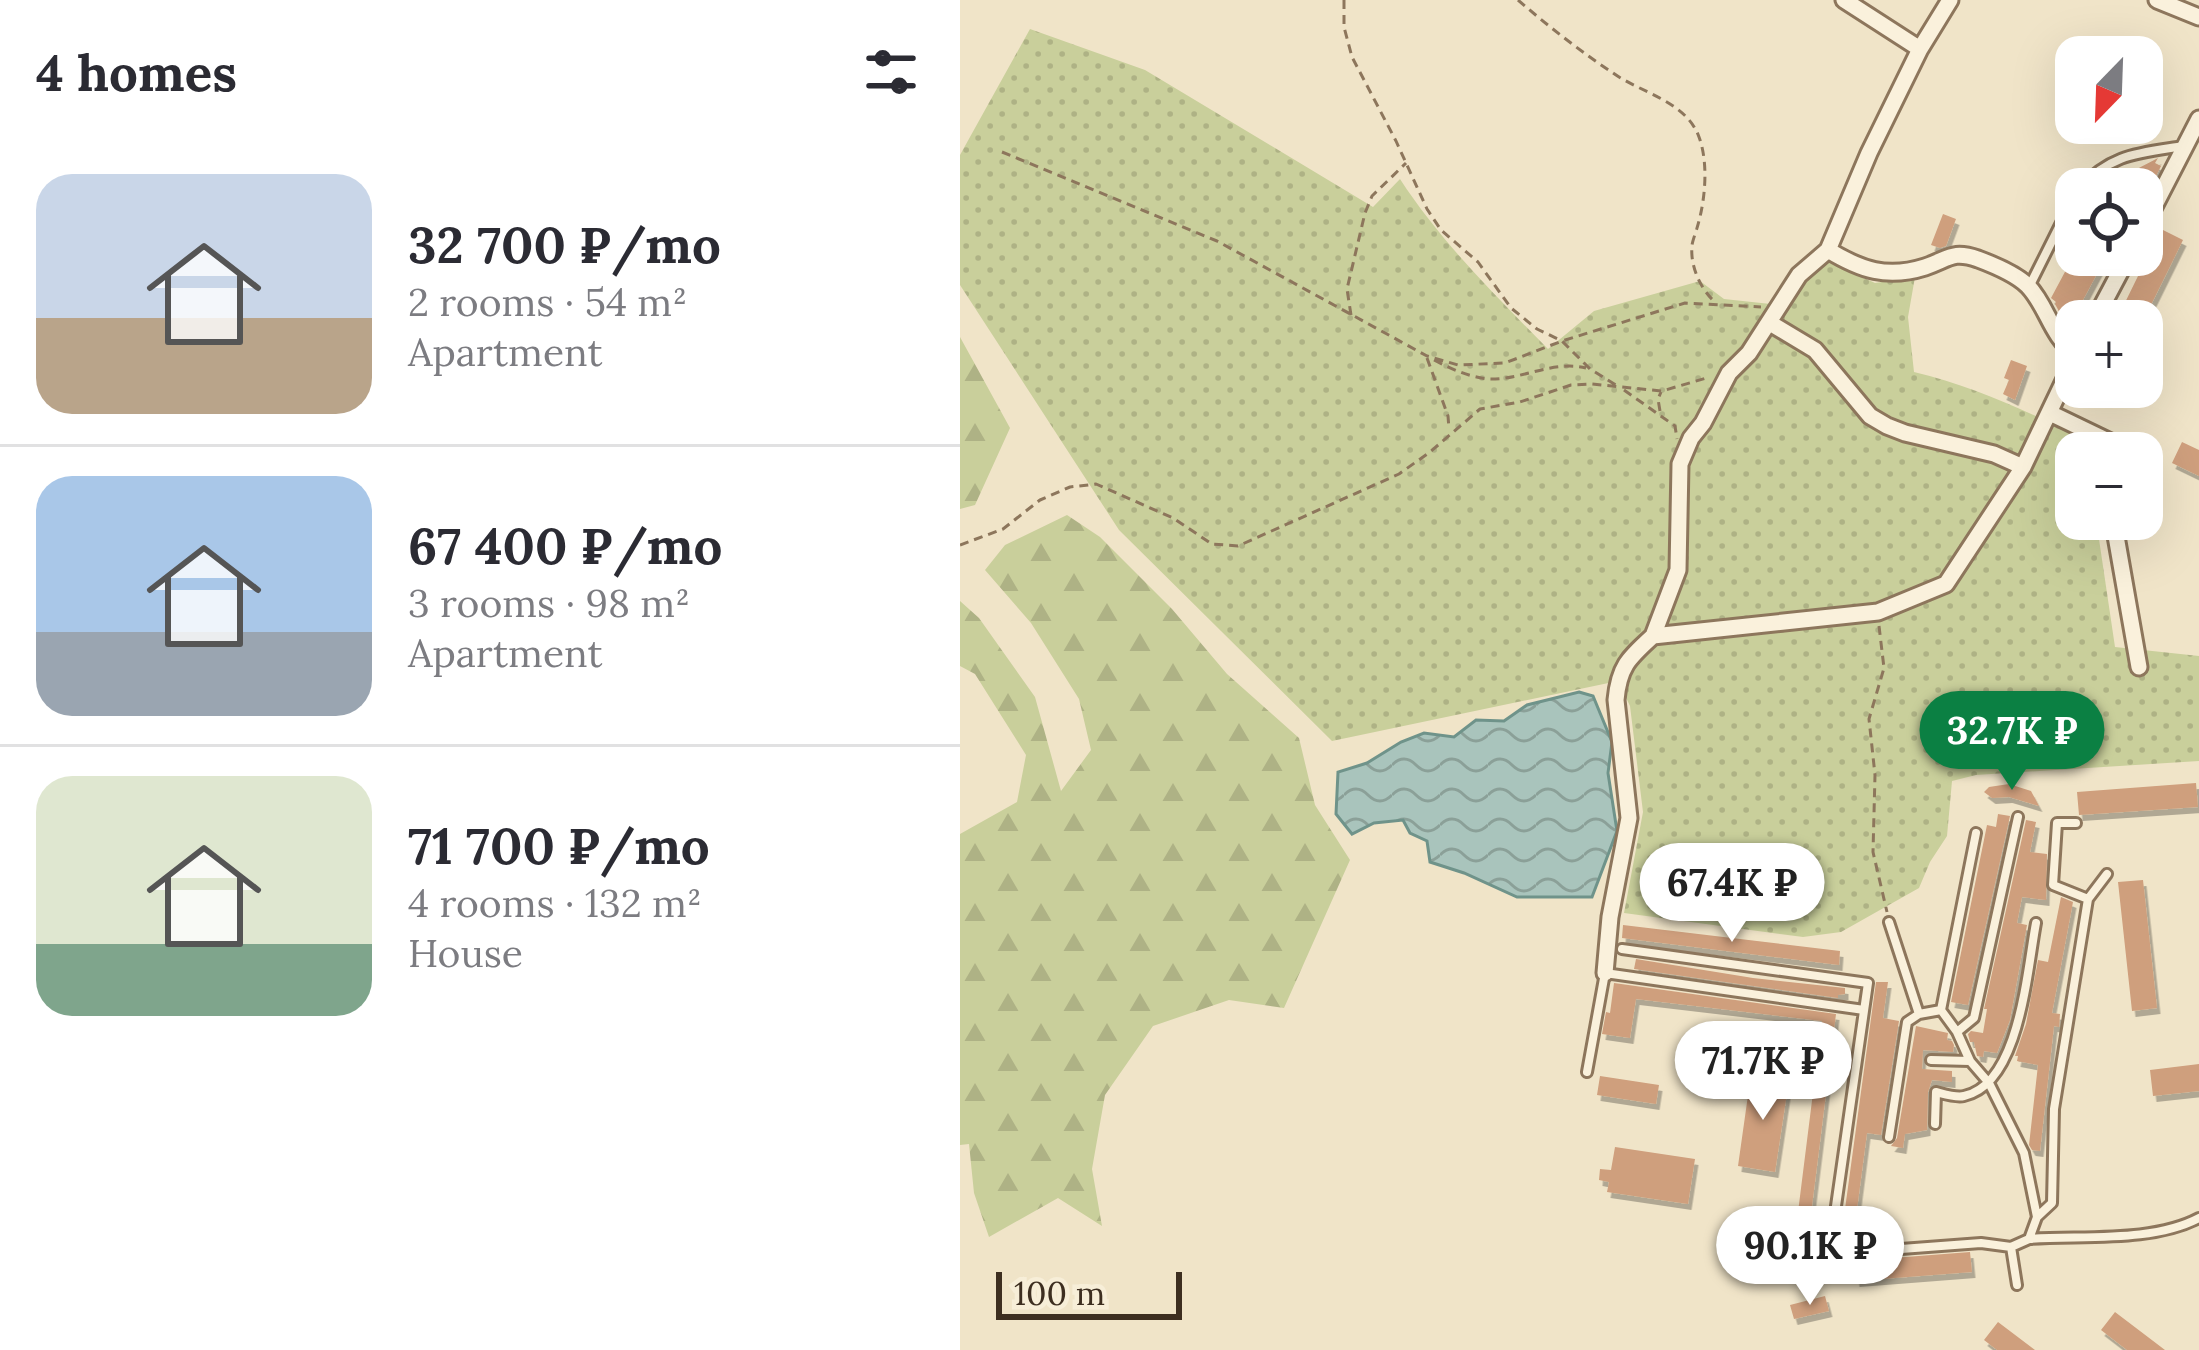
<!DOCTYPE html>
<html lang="en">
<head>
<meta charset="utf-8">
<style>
  body { margin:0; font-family:Lora,serif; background:#f7f7f7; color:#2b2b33; height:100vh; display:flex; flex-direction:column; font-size:45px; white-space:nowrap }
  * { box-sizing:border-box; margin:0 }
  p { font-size:39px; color:#7c7c81 }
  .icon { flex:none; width:66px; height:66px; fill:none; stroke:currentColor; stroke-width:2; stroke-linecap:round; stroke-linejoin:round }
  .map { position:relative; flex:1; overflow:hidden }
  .side { display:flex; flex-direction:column; background:#fff; width:960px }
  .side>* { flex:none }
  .needle { width:78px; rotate:203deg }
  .buttons { position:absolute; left:1095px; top:36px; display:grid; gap:24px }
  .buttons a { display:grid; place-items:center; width:108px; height:108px; border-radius:24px; background:#fff; box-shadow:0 12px 48px #0002; font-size:60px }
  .scale { position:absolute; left:36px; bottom:30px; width:186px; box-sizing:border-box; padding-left:12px; border:6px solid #3d2e20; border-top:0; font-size:33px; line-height:42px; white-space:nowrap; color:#3d2e20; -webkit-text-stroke:9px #f7eed8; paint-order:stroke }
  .price { position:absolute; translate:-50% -102px; padding:0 27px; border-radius:42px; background:#fff; color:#222; font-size:39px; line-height:78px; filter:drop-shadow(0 3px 6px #0008) }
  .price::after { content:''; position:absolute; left:50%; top:72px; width:36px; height:27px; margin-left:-18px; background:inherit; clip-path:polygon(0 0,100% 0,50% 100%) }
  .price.active { background:#0b8043; color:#fff }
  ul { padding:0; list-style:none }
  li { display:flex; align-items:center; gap:36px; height:300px; padding:0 36px }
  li+li { border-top:3px solid #e1e1e2 }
  li span { display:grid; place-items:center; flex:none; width:336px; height:240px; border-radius:36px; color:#555 }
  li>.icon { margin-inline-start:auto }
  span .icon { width:144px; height:144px; fill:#fffc; stroke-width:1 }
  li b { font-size:51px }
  h2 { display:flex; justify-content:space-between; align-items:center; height:144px; padding:0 36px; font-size:51px }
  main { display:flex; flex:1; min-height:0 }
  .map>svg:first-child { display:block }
  .forest { fill:url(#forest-firs) }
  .garden { fill:url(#garden-dots) }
  .water { fill:url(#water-waves); stroke:#6f938a; stroke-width:3 }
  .building { fill:#cf9f7d; filter:url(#shadow) }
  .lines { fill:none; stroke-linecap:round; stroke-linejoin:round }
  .service-casing { stroke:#8d765c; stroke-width:14 }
  .minor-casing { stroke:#8d765c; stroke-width:21 }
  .path { stroke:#8d765c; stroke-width:3; stroke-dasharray:9 6; stroke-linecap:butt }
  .service { stroke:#faf1dc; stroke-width:8 }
  .minor { stroke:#faf1dc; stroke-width:15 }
</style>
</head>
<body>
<main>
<section class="side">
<h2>4 homes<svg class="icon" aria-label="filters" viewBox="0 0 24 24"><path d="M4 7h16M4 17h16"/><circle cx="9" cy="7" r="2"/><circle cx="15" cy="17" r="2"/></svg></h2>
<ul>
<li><span style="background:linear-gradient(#c9d6e8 60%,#b9a48a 0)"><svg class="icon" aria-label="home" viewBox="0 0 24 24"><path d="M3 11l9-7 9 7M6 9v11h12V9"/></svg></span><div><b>32 700 ₽/mo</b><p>2 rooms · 54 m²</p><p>Apartment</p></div></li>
<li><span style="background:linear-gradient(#a9c7e8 65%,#9aa5b1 0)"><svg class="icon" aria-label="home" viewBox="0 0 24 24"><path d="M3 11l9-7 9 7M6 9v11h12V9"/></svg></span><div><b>67 400 ₽/mo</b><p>3 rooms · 98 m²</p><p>Apartment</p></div></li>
<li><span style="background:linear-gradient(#dfe7d0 70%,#7fa58c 0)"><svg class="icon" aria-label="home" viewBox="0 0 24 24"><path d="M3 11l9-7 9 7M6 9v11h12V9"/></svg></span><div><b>71 700 ₽/mo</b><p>4 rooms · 132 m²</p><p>House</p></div></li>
</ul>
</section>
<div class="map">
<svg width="1239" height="1350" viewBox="0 0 1239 1350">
  <defs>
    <pattern id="forest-firs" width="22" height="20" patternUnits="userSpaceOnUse" patternTransform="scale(3)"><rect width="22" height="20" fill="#c9cf9b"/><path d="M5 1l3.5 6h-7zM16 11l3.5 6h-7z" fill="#aeb285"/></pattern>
    <pattern id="garden-dots" width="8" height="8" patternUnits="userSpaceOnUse" patternTransform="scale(3)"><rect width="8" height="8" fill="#c9cf9b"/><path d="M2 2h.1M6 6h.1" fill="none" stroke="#aeb285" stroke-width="1.8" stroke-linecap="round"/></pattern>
    <pattern id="water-waves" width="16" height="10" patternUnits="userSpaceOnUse" patternTransform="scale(3)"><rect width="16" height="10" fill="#a9c4bc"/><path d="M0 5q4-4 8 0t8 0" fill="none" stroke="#8ba098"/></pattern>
    <filter id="shadow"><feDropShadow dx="3.5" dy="6" stdDeviation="0" flood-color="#0004"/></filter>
  </defs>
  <rect width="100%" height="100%" fill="#f0e4c8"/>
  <path class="forest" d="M0,337L50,428L15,505L0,509Z
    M107,515L140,537L212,609L267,674L339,738L355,805L390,860L324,1008L269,1000L193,1026L145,1095L132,1169L142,1226L98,1198L29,1237L14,1193L9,1144L0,1145V834L57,802L66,755L15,674L0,666V601L19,618L75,697L101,791L131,750L119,699L71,623L25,570L45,545Z"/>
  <path class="garden" d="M70,29L185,70L413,207L440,179C481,242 535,295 588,349L634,311L740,281L764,299L820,305L863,259L915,283L955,277L948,317L954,372C1025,389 1087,421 1152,453H1116V519H1136L1155,647L1239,656V761L1016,775L992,781L987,836L970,862L959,888L881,932L843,937L664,913L683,812L670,706L658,681L372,741L159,530L0,285V155Z"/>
  <path class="water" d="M619,692L633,696L652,742L648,773L657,831L632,897H557L504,873L470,862L467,841L450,833L443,820L414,823L392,834L376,814L378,772L407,763L441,742L464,733L494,737L516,720L544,721L567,705Z"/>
  <path class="building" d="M1198,158L1195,163L1201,166L1195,178L1189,175L1183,187L1186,189H1155L1163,176L1169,179L1175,170Z
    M983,214L996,219L986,246L980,248L971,245Z
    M1201,229L1223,240L1183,321H1156Z
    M1114,255H1147L1108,328L1095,304L1096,302L1091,298Z
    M1051,360L1067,366L1055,400L1043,394L1049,380L1044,378Z
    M1222,442L1239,450V476L1212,463Z
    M1236,783L1238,807L1119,815L1117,792Z
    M1049,784L1071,791L1079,806L1049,797L1032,798L1024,792L1029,787Z
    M1038,814L1050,816L1008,1005L991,1002L1027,825L1036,827Z
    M1066,820L1076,822L1070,852L1087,854L1086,900L1062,897L1057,923L1067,925L1050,1020L1037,1053L1024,1051L1023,1057L1017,1056L1014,1042H1010L1008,1034L1011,1031L1023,1033L1027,1009H1024Z
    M1183,880L1197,1008L1172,1011L1158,882Z
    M1101,897L1113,902L1092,1013L1100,1014L1099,1027L1094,1026L1080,1151L1072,1150L1069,1145L1078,1065L1057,1061L1058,1056H1055L1066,1024L1078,960L1088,962Z
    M663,925L880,951L879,965L662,938Z
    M676,959L793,978L885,988V994L878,995V998L674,969Z
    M916,982H928L923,1018L939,1021L921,1135L907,1133L894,1232L882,1231Z
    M654,983L876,1014L849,1230L836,1228L862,1021L676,999L670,1038L642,1034L646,1012L650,1013Z
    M956,1026L988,1033L987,1040L992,1041L994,1045L993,1052L963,1050L962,1069L992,1071V1082L972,1080L968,1092L967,1130L945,1134L943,1148L931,1146L937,1138Z
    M1239,1064V1091L1193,1096L1190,1070Z
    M791,1074L829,1080L815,1172L778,1166Z
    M640,1076L699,1085L696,1104L637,1095Z
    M655,1147L735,1159L728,1204L647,1192L649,1182L639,1180L640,1169L651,1170Z
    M1010,1252L1012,1272L896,1281L894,1261Z
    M865,1296L869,1311L834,1319L830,1305Z
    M1155,1312L1205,1350H1167L1141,1330Z
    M1038,1322L1075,1350H1037L1024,1340Z"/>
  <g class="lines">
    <defs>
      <path id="service" d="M1119,189C1151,153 1180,153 1224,146
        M1069,287L1116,193
        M1128,899L1147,874
        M929,922L959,1014L981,1010L997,1032L1010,1061L1029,1083L1064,1153L1077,1217L1069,1239
        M662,949L908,983L874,1220
        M981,1010L1016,833
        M997,1032L1014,1018L1058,817
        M971,1060L1010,1061
        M627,1072L645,973L904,1010
        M975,1124L976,1092C984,1094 996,1098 1004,1096C1060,1084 1067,970 1076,923
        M929,1137L947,1022L959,1014
        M1077,1217L1092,1203L1094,1109L1128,899L1093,885L1097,823H1116
        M888,1253L1021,1243L1051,1247
        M1057,1285L1051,1247L1069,1239C1121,1235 1192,1243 1239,1218"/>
      <path id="minor" d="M884,0L960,49
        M1197,0L1239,17
        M1182,230L1239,119
        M868,250C901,270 927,279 965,267C989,259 992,250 1018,259C1034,265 1056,274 1068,286C1088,307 1090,335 1116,354
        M1134,321L1169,255
        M810,323L855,350L910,416L927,426L945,433L1034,454L1063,467
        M1090,413L1173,453
        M1156,519V536L1179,667
        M693,636L718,570L720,464L731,438L743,423L769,373L789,353L839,275L868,250L909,153L960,49L990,0
        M645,973L650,917L669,818L656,700C659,666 669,658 693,636L918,612L986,584L1063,467L1116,356"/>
    </defs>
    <use href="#service" class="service-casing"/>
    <use href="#minor" class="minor-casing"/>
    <path class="path" d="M384,0V27L392,57L436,141L467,209L481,230L518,262L551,308L577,329L602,341L630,369L656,385
      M558,0C588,26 620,51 653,73C681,93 726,101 739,137C749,164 745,202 737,228C736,232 732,242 732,246C730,267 741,290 756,303
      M42,152L257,241L467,356L498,365L545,363L602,341L725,303L801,307
      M391,315L387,289L405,213L412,196L446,163
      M467,358L488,416L489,429
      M474,360C492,369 508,377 529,379C562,380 593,360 626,368
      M664,390L715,426L717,439
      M700,411L698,399L701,392
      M0,545L43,529L80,500L110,487L136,484L213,518L252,544L278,546L439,474L470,452L520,409L560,402L611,385L632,384L702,391L750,377
      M919,626L924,668L909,719L915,775L913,852L927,912"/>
    <use href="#service" class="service"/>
    <use href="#minor" class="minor"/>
  </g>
</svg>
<div class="buttons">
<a><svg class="needle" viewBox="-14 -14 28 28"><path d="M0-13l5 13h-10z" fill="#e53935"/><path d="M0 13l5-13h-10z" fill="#7c7c81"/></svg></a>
<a><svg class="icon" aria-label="locate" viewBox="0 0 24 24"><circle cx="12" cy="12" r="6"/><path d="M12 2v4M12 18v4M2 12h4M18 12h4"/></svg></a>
<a>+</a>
<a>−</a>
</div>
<div class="scale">100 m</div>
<b class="price active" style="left:1052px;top:793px">32.7K ₽</b>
<b class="price" style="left:772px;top:945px">67.4K ₽</b>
<b class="price" style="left:803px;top:1123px">71.7K ₽</b>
<b class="price" style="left:850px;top:1308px">90.1K ₽</b>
</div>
</main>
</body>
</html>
